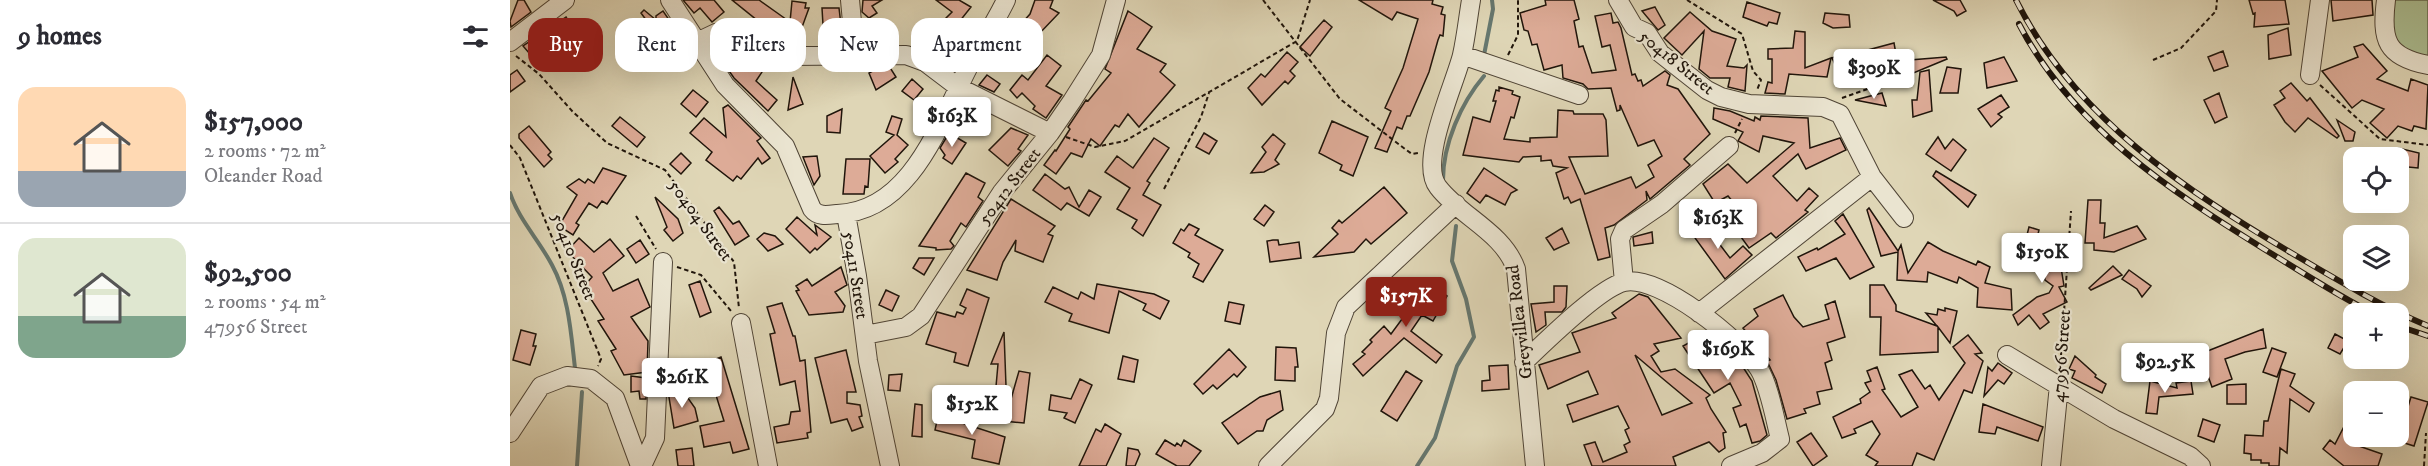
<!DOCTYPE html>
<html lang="en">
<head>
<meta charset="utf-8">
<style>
  body { margin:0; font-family:"IM FELL DW Pica",serif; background:#f2f2f3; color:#2b2b33; height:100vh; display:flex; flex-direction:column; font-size:22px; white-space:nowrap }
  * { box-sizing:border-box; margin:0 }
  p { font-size:20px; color:#7c7c81 }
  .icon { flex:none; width:33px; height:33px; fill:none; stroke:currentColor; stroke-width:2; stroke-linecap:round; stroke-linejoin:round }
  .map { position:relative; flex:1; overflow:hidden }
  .side { display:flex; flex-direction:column; background:#fff; width:510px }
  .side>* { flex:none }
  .guide { position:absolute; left:18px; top:18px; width:570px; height:54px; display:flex; gap:12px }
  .tools { position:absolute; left:1833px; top:147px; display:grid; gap:12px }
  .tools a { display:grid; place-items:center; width:66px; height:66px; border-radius:12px; background:#fff; box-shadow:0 6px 24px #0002; font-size:30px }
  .price { position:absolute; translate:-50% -51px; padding:0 14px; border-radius:6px; background:#fff; color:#222; font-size:20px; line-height:39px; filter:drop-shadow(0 2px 3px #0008) }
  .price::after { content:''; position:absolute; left:50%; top:36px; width:18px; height:14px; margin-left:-9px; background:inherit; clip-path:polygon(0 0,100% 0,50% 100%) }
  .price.selected { background:#8f2418; color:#fff }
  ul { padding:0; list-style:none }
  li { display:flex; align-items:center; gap:18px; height:150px; padding:0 18px }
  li+li { border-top:2px solid #e1e1e2 }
  li span { display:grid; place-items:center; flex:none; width:168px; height:120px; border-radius:18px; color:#555 }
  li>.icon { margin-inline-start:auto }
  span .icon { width:72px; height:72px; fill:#fffc; stroke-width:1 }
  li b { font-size:26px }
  h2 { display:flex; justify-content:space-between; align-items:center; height:72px; padding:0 18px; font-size:26px }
  .chip { padding:0 21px; border-radius:18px; background:#fff; box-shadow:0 6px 24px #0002; font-size:21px; line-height:54px }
  .chip.selected { background:#8f2418; color:#fff }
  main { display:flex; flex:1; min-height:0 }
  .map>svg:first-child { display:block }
  .green { fill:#acbf93; stroke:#666a4f; stroke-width:1.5 }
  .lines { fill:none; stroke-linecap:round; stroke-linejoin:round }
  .stream { stroke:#66776f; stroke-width:4 }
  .building { fill:#ddab97; stroke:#20150b; stroke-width:1.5; fill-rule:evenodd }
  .minor-casing { stroke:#504536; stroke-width:20 }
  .path { stroke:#20150b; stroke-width:2; stroke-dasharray:4.5 3; stroke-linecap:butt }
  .minor { stroke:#eae4d0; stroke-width:18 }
  .rail-casing { stroke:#20150b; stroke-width:6 }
  .rail { stroke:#eae4d0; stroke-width:4; stroke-dasharray:11; stroke-linecap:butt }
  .labels { text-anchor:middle; stroke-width:4.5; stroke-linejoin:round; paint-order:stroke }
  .street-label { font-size:18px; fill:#20150b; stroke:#eae4d0 }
</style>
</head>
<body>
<main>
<section class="side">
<h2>9 homes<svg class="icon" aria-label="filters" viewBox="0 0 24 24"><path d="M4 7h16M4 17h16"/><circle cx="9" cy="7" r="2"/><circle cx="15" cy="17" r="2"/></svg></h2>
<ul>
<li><span style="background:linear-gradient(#ffd9b3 70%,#9aa5b1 0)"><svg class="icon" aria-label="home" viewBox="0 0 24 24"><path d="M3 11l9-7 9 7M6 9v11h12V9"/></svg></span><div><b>$157,000</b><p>2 rooms · 72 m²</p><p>Oleander Road</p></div></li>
<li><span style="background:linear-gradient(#dfe7d0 65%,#7fa58c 0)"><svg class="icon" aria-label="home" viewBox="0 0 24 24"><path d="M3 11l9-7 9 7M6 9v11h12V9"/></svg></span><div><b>$92,500</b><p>2 rooms · 54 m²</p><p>47956 Street</p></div></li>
</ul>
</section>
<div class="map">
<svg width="1918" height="466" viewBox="0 0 1918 466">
  <rect width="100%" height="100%" fill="#dfd6b6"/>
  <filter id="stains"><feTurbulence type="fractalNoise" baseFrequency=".00333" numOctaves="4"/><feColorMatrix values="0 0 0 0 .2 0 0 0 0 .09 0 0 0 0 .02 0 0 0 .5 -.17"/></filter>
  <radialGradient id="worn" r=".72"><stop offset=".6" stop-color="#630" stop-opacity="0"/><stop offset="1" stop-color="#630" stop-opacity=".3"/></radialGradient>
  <path class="green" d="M1883,0H1918V57L1895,53L1880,32Z"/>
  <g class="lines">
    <path class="stream" d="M974,55L983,9L982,0
      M933,180C933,144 951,103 974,76
      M0,193C9,220 29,240 42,265C59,296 61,334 65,368
      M67,466L72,392
      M907,466L925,438L947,366L964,337L956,299L942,261L946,226"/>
  </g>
  <path class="building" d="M8,0H14L21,12L1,27L0,21Z
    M173,0H204L214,12L202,22L190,8L184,13Z
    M222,0H249L280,22L282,1L296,3L295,8H299L291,30L280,45L277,43L279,31L263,23L258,29Z
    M353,0H372L362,6L367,13L359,18L352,12Z
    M426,0H449L461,7L430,46L435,51L428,58L410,48L425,35L422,32L442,12Z
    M525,0H543L540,8L549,13L506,58L492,45L520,14Z
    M849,0H923L922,4L933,7L931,14L935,15L933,36L930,35L928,40L919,72L900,116H897L892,129L887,127L877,152L865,148L881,111L875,108L893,68L908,19L887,12L882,20Z
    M1035,0H1064L1069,19L1064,21L1069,47L1073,46L1082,73L1106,70L1100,45L1092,47L1085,16L1101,13L1103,23L1108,22L1111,28L1122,75L1125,74L1128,81L1131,80L1133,86L1155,71L1160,75L1157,85L1168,89L1200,134L1174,159L1180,165L1140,199L1136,191L1137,200L1104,225L1095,228L1100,257L1088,260L1070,199L1061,203L1058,197L1054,199L1046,173L1057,168L1043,166L1041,160L1031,161V156L1013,157L1009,162L953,155L963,117L980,122L986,101H983L986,90L989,91V87L1003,91L1002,94L1010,97L1004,118L1001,117L994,139L1020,142V138L1047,137L1048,110L1063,111L1064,114H1093L1096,120L1098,156L1059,157L1075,194L1121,177L1126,188L1144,177L1138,165L1152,156L1144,140L1128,146L1110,105V110L1107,111L1101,88L1078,89L1073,84L1053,78L1052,65L1034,70L1027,44L1022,45L1018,31L1014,30L1010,13L1036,5Z
    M1423,0H1450L1456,11L1447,16L1444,11Z
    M1739,0H1775L1779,24L1744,27L1745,13L1743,14Z
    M1821,0H1862L1863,15L1823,21Z
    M1237,2L1270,13L1267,24L1259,22L1257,26L1233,17Z
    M1145,7L1155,25L1148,30L1132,11Z
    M312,8H329L331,25H313Z
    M134,10L146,20V16L153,11L162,24L156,29L173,43L164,54L171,59L163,69L137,47L148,36L131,13Z
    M618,11L642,27L627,49L656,64L650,72L665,85L629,127L618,114L609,127L605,125L590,146L581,139L572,157L561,153L546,174L534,165L545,150L546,151L560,129L558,127L576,100L578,101L601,73L595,69Z
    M1180,12L1202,31L1226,39L1217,66L1234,68L1237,65L1235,91L1218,87L1220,78H1200L1189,69L1194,31L1172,55L1154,38Z
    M1315,13L1339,15L1340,27L1323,28L1313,23Z
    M56,17L67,36L26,61L13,46Z
    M814,20L822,27L800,56L790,47Z
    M1778,28L1781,55L1759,59L1758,35Z
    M1285,31L1295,32V68L1321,58L1317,77L1279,74L1275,94L1255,93L1258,82L1262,83V59H1258V49L1283,48Z
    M219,43L260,60L246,81L267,100L258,111L224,78L217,68L225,60L204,47Z
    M1384,43L1388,65L1356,75L1335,86L1322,58L1338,52L1339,55Z
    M1853,44L1877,71L1867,79L1898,91L1901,79L1918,85L1916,129L1904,126L1902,131L1888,126L1877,138L1860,123L1874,109L1852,100L1842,108L1812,71L1848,57L1844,47Z
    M1713,51L1718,66L1704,71L1698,57Z
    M777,52L788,62L780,71L785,76L778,84L775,81L752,105L738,88L751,74L755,77Z
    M537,55L551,66L536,86L552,95L536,118L523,109L525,106L512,93L507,98L500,90L512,75L518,80Z
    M1436,57L1437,59L1401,74L1400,60Z
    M1494,57L1507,81L1477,88L1474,63Z
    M372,66H379L386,77L366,90L359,73Z
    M1437,67L1451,69L1448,93H1430Z
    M7,70L15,81L0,92V75Z
    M1419,70L1422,111L1403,117L1402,100H1407L1410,72Z
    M477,75L490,84L484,92L469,85Z
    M283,77L293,104L278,110Z
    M402,79L413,89L404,100L392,91Z
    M1781,83L1797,101L1800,98L1829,136L1827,138L1798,118L1785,132L1775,122L1764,105L1775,98L1770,91Z
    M183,90L198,102L186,117L171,104Z
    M1372,93L1376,106L1345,100Z
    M1709,93L1717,117L1705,123L1694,100Z
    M1491,95L1499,107L1488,114L1492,117L1481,127L1468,109Z
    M456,104L471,111L463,122L450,114Z
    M218,105L251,138L247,141L260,158L252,164L248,158L231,179L227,176L223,181L196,160L202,152L180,133L194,118L216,137L213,108Z
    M1204,108L1220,111L1244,121L1245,117L1250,120L1251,116L1298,118L1300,148L1330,138L1336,150L1296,169L1288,154L1263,176L1287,201L1299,188L1308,196L1295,210L1298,212L1266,238L1261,233L1239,248L1231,237L1245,228L1218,196L1205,203L1193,184L1218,164L1237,183L1284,143L1253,136L1249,152L1228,141L1233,132L1203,119Z
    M332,109L330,133L317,132V116Z
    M382,116L392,119L387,135L398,145L385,159L388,162L375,173L360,156L384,135L376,132Z
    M110,117L135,137L127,147L102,126Z
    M1827,120L1845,132L1843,141H1835Z
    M822,121L858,137L843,176L830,170L832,165L809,153Z
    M19,126L41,152L38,155L42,159L34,167L9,138V134Z
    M501,128L518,135L508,149L511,151L498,166L479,150Z
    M439,133L456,143L442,164L433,158L435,155L430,148Z
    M694,133L707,141L699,154L686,147Z
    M763,134L775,144L765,160L769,164L754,172L741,173L756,152L752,147Z
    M1428,137L1435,149L1443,139L1456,150L1441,171L1416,154Z
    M644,138L659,148L637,181L640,183L633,195L651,205L633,236L622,228L627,220L607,209L620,188L595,172L607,156L623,168Z
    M1888,148L1909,153L1908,168L1888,166Z
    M171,153L181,163L171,174L160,164Z
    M307,156L310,176L304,185L293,157Z
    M336,159H360L358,187L355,186L354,194H333Z
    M93,168L116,176L97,204L92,201L87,208L79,203L66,223L69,225L63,235L49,226L67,195L57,187L69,179L75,183L78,179L84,183Z
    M974,168L1007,190L1001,193L995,205L976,195L970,203L957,193Z
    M1426,171L1466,195L1458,207L1423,176Z
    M456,173L475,183L468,197L473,201L456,227L451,223L440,241L444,246L441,249L426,250V248L409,246Z
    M535,174L555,189L559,187L569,207L579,190L591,197L579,216L557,203L551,210L523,190Z
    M874,187L897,213L861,244L856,239L844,252L804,257L828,234L822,228L829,220L832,223Z
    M145,197L168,219L173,233L163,241L154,230L157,227Z
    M501,199L545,226L538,234L543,236L533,262L505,251L506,240L493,262L487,280L457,270Z
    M1578,200H1591L1590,223H1595L1594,238L1627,226L1636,239L1604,252L1584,250V243H1575Z
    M755,205L764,212L754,226L744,219Z
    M209,207L223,224L229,221L239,236L225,245L204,211Z
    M1359,208L1388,251L1391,245L1398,273L1418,242L1433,251L1466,265L1468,261L1480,267L1475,283L1501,289L1502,310L1467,307L1468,288L1449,277L1447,283L1418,272L1417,282L1387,280L1388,252L1371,256L1357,210Z
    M1333,214L1364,267L1340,279L1326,258L1296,271L1288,257L1307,248L1308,250L1335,234L1325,221Z
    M287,217L307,235L305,225L321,237L307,250L305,248L300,253L276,229Z
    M1189,217L1220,258L1233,246L1242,255L1215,279L1177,227Z
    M679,224L689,229L685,235L713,250L693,282L683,277L689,264L678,257L680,253L663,243L671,229L674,231Z
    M1519,227L1529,230L1522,258L1549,255L1554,286L1549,287L1557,302L1533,314L1539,322L1530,329L1519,315L1508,325L1503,315L1527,297L1539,293L1543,286L1535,280L1534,273L1517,268L1518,258H1522L1512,255Z
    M1052,228L1059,243L1044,250L1036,238Z
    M1142,232L1143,243L1124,246L1123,237Z
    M254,233L265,236L273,244L258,251L247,239Z
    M69,238L84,252L100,239L114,256L93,273L103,291L128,279L140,307L121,317L138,341L137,372L114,375L101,351L106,349L88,321L94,319L77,293L81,291L76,284L82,277L57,251Z
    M130,240L139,254L126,263L117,249Z
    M763,240H768L769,245L789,242L791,258L760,262L757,241Z
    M409,258H424L414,275L403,268Z
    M1603,266L1612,275L1581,290L1579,288Z
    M331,267L337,285L325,292L335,306L333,312L299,315L286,291L289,290L286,286L297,279L302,286Z
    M1619,270L1641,286L1632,297L1627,289L1612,279Z
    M912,278L937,296L923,321L912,315L901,331L932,355L926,363L894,338L853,376L843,364L855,354L852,352L862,342L860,340L874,326L881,334L895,315L890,312Z
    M190,281L201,312L190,317L179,285Z
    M587,284L644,294L659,301L650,319L633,310L636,304L609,291L599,333L559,321L562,314L535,302L543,287L568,299L571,292L584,299Z
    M1360,285H1374L1386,305V311L1427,326L1416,313L1427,315L1428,309L1435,311V308L1447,311L1440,343L1428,327V352L1370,355L1371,317H1360Z
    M1044,286H1057L1056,307L1052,312H1035L1036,325L1026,332L1021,304L1044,302Z
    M457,289L479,298L458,366L444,362L446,353L416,344L427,312L445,317L447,312L453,314L456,308L450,305Z
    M376,290L389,296L382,311L369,305Z
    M1129,294L1138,297L1171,338L1144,344L1149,351L1141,356L1151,372L1165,369L1200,395L1196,398L1201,409L1216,432L1213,433L1215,448L1209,452L1199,442L1163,457L1166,466H1082L1074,445L1085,442L1093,462L1117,452L1114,445L1120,442L1115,430L1119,428L1108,406L1063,422L1057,405L1088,394L1078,371L1038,389L1029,365L1070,352L1062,333L1106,318L1102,313ZM1125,355L1152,378L1182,403L1152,415Z
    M1273,295L1284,317L1293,327L1319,319L1315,305L1325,301L1335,337L1317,343L1322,360L1315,363L1322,389L1307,392L1310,404L1294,409L1296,413L1277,419L1266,380L1257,361L1260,360L1233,328L1248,316L1244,309Z
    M719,302L734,305L730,324L715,321Z
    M272,303L283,336H285L290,361L295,360L301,432L297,433L298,438L267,443L264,427L279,424L281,412L290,411L285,381L270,385L260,334L265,333L257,307Z
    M1753,329L1756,348L1735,352L1715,359L1722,379L1702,387L1690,354Z
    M11,330L26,334L23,346H26L20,365L3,360Z
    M494,332L497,413L509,371L520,373L514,423L483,420L488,364H481Z
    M1197,333L1218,350L1224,361L1226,359L1231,364L1242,381L1257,435L1250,441L1242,443L1236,424L1230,427L1223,408L1231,405L1220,383L1204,393L1173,346Z
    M1825,334L1838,341L1830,354L1818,348Z
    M1458,335L1472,353L1465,354L1473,361L1462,393L1454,390L1424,460L1407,453L1402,466H1365L1368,462L1356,455L1370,434L1362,421L1344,429L1346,433L1332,438L1323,417L1351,403L1350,399L1360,392L1355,383L1361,381L1357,371L1367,367L1375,389L1372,390L1391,417L1408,407L1389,375L1402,370L1415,389L1420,385L1429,400L1455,363L1443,347Z
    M766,347L786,348L788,367H785V381L765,380Z
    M1762,348L1776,353L1767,377L1753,372Z
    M719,349L736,367L727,377L724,374L707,389L703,385L693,394L684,384Z
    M336,350L346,392H337V403L350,405L352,416L349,417L353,427L342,431L337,419L321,423L305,358Z
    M613,356L628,360L624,382L608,379Z
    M1565,356L1586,375L1585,377L1596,384L1592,393L1562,378L1565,371L1559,369Z
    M211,357L239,449L223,453L220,442L194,447L190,426L214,421L196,363Z
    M1488,363L1502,373L1494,384L1488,380L1474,396L1478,367L1482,371Z
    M998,365L999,389L972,391V381L980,380L979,366Z
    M1771,369L1785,374L1780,386L1804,403L1799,412L1780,399L1777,453L1770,448L1769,466H1759V463H1751V460H1741V454L1734,453L1735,435L1753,436L1754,421H1758Z
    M896,371L912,381L887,421L871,411Z
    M392,374L390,391L378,390L379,375Z
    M121,376L136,378V399H130L129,391L121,392Z
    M570,379L582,385L565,423L554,418L557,413L539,410L541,395L561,399Z
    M1640,381L1667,388L1666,383L1681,381L1683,394L1649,397L1647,414L1636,413Z
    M1736,384V404H1717V385Z
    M158,391H173L185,408L188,421L164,428Z
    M770,391L773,410L757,420L753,431H747L728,444L712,423L750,397Z
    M1901,397L1918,402L1904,446L1885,440L1888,436L1890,422L1893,423Z
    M405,404L412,405V437L402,436Z
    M1473,404L1533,427L1528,441L1487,427L1485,434L1469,432Z
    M430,407L448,412L446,421L495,437L489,464L462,458L465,440L425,430Z
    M1844,407L1843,444L1872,454L1868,466H1834L1813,449L1820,440L1825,444Z
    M1693,419L1710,425L1704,442L1688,436Z
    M595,424L611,434L596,466H569L586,429L591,432Z
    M1301,433L1317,456L1303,466L1287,442Z
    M655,440L665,446L667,443L671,446L674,440L691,451L679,466H667L646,454Z
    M182,448L184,466H168L166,450Z
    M618,448L628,450L630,454L625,466H616Z"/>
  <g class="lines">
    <defs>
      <path id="minor" d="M160,0L215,85L275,146L302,209C308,217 318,215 327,214C401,212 430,122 458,68C470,45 485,23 496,0
        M340,0L345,55
        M961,0C958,18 956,37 952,55C945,84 908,162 928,187C951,217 993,232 1006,269L1025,466
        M1108,0L1124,27L1137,33L1150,53L1197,90L1211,97L1239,104L1313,107L1330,114L1362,177L1394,218
        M1876,0C1871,40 1876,57 1918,65
        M0,42L55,0
        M187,42L206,33L221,31L278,56L396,55L415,62L448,87L540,133
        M952,55L1069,95
        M1800,75L1810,0
        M336,214L347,276L358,361L380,466
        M1114,282L1110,239L1114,230L1152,204L1219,146
        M1189,313L1362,177
        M231,323L258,466
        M355,335L396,327L411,316L492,192L540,133L562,101L591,55L606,0
        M1497,355L1604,419L1680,456L1691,466
        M1014,362C1034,343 1089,288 1114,282C1149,274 1231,340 1249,369C1259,385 1265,419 1270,439L1252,453L1221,466
        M0,433L31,386L57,376L81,379L105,398L130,466
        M132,466L145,438L153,262
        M758,466L815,409L819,398L826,333L836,307L946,204
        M1541,466L1549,385"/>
    </defs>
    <use href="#minor" class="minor-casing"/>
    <path class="path" d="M753,0L830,99L895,149L902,154L908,153
      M1177,0L1232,34L1243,71L1251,80L1247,90
      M998,55L1008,35V0
      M6,56L29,74L63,112L97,143L155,170L224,262L229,308
      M1643,60L1671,48L1706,11L1707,0
      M1810,85L1870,139L1918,145
      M1332,98L1369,85
      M1225,133L1232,119
      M556,137L585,147L615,141L787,41L800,0
      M0,145L10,158L91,359L88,366
      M654,189L691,117L699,93
      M126,216L146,249
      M167,267L191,275L221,311
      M1550,370L1561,211
      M1914,466L1916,433"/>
    <use href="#minor" class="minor"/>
    <defs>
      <path id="rail" d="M1506,0C1564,117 1676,191 1785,255C1829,281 1871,306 1918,326
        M1509,24C1562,126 1659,190 1754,249C1790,271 1825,294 1864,314
        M1888,326L1918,336"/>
    </defs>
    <use href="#rail" class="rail-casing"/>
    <use href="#rail" class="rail"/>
  </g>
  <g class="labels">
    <g class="street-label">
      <text transform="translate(1167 62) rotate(39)" y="6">50418 Street</text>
      <text transform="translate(499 186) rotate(-53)" y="6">50412 Street</text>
      <text transform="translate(191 220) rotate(54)" y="6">50404 Street</text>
      <text transform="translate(64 256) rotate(68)" y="6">50410 Street</text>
      <text transform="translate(346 275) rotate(81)" y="6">50411 Street</text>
      <text transform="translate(1009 322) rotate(-97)" y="6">Greyvillea Road</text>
      <text transform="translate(1551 356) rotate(-86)" y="6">47956 Street</text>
    </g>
  </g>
  <rect width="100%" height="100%" filter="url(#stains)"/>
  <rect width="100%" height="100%" fill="url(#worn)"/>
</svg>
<div class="tools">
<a><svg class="icon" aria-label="locate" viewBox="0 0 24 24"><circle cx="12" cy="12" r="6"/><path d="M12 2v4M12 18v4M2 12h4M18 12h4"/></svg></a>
<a><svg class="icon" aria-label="layers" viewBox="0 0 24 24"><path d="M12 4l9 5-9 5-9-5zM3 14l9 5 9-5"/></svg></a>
<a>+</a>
<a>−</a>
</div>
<b class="price" style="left:1364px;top:100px">$309K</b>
<b class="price" style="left:442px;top:148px">$163K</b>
<b class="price" style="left:1208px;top:250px">$163K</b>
<b class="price" style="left:1532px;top:284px">$150K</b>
<b class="price selected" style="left:896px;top:328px">$157K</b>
<b class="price" style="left:1218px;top:381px">$169K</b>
<b class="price" style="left:1655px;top:394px">$92.5K</b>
<b class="price" style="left:172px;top:409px">$261K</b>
<b class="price" style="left:462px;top:436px">$152K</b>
<div class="guide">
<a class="chip selected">Buy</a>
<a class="chip">Rent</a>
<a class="chip">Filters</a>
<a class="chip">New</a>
<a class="chip">Apartment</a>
</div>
</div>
</main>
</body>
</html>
